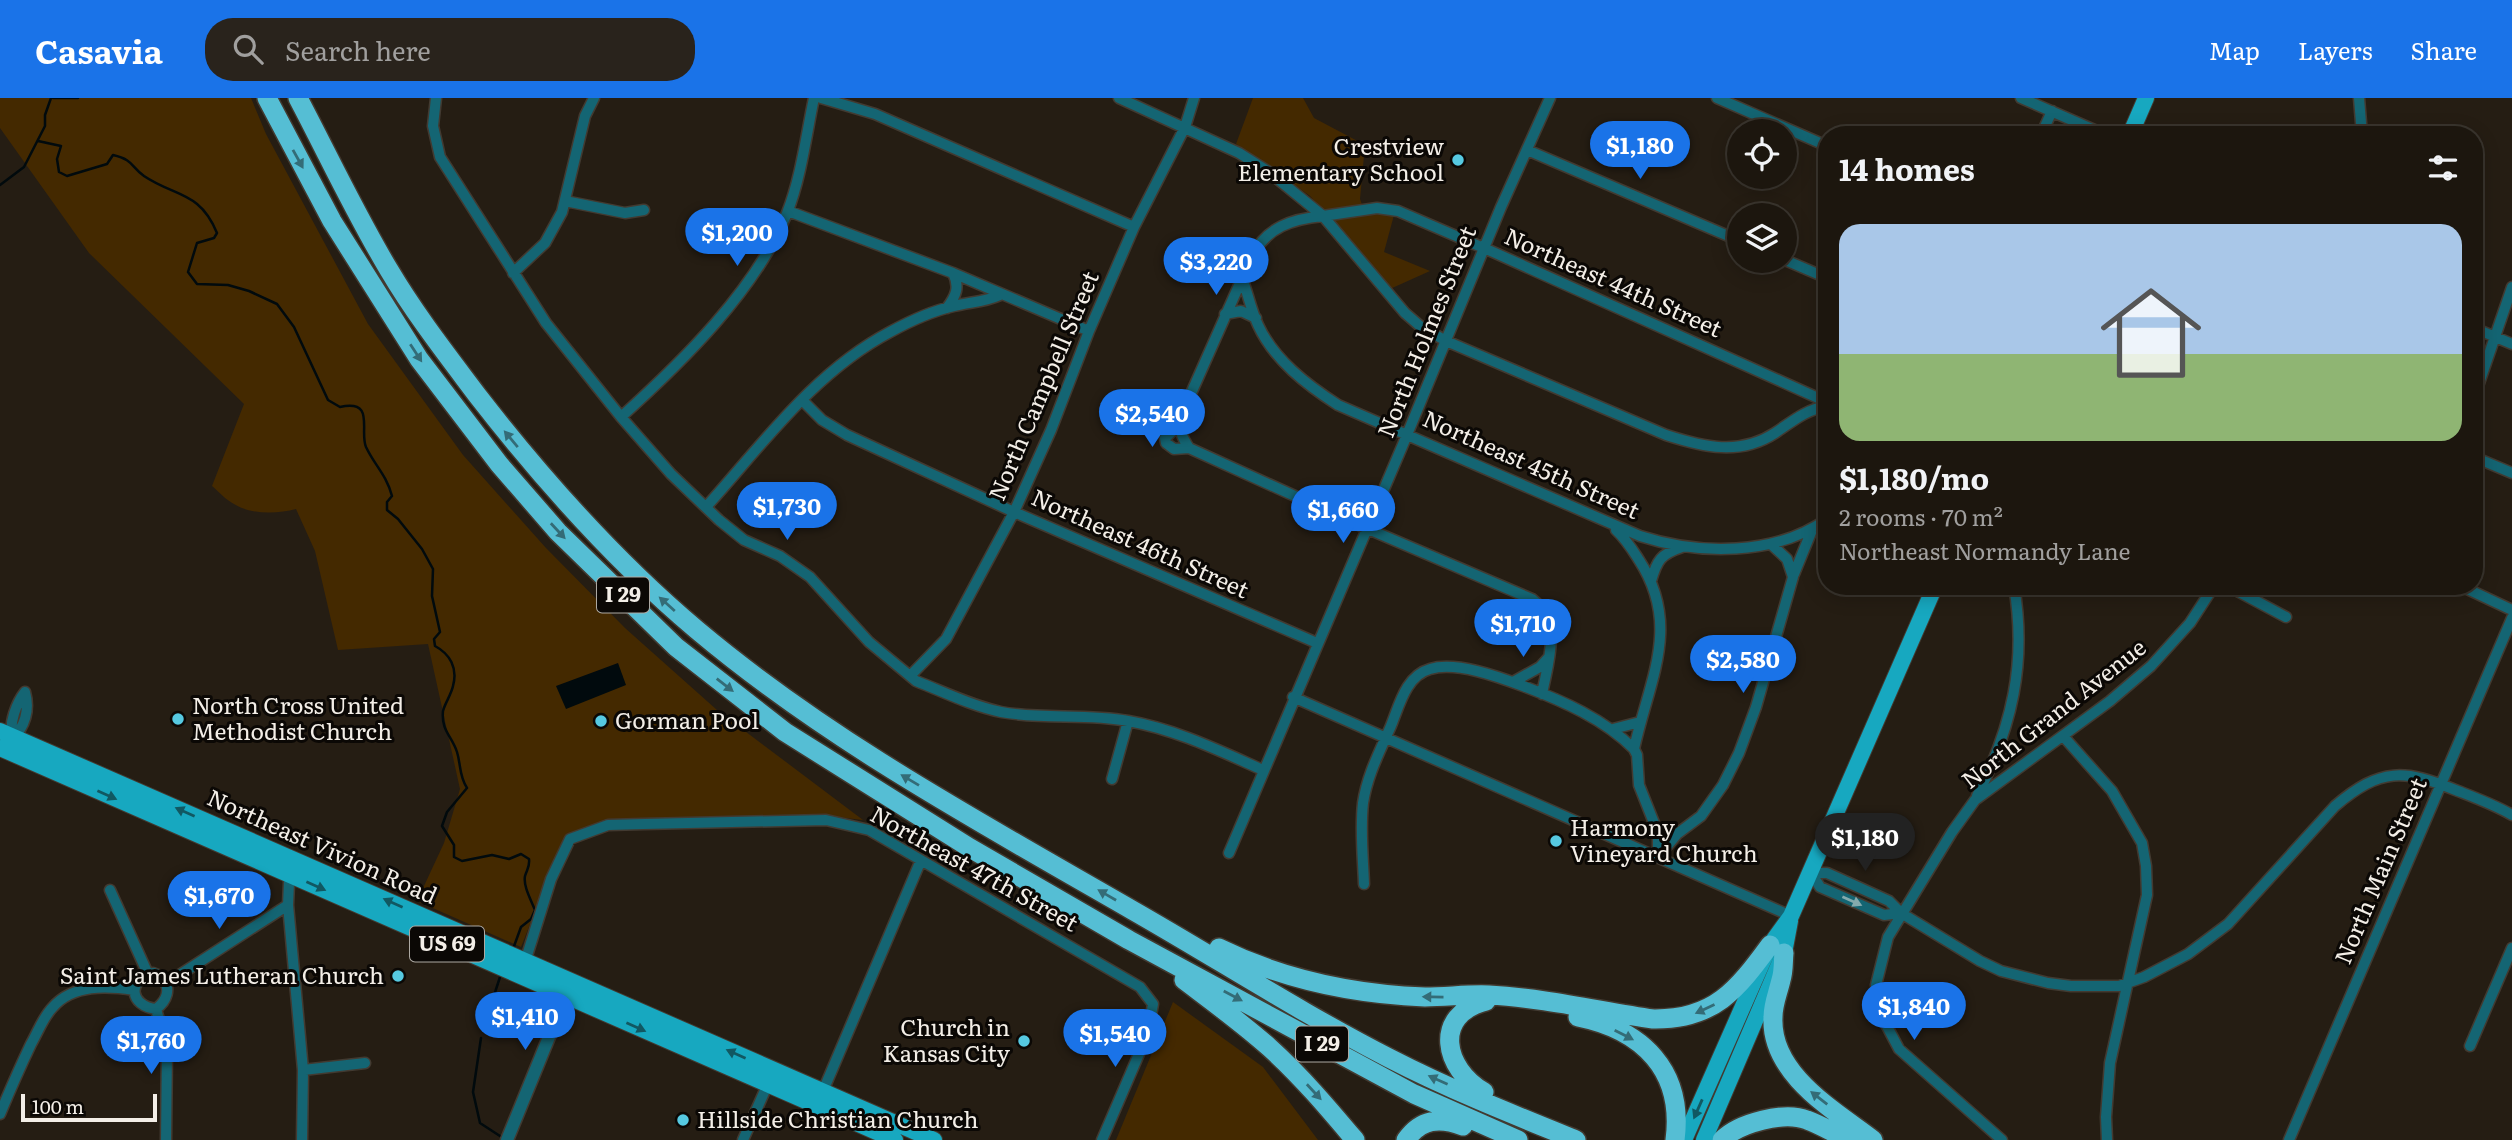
<!DOCTYPE html>
<html lang="en">
<head>
<meta charset="utf-8">
<style>
  body { margin:0; font-family:Literata,serif; background:#29231c; color:#f1f3f6; height:100vh; display:flex; flex-direction:column; font-size:26px; white-space:nowrap }
  * { box-sizing:border-box; margin:0 }
  p { font-size:23px; color:#a09f9e }
  .icon { flex:none; width:38px; height:38px; fill:none; stroke:currentColor; stroke-width:2; stroke-linecap:round; stroke-linejoin:round }
  .map { position:relative; flex:1; overflow:hidden }
  .side { position:absolute; left:1818px; top:28px; width:665px; height:469px; display:flex; flex-direction:column; background:#1c160e; border-radius:28px; box-shadow:0 4px 18px #0003,0 0 0 2px #3a352e }
  .side>* { flex:none }
  .tools { position:absolute; left:1727px; top:21px; display:grid; gap:14px }
  .tools a { display:grid; place-items:center; width:70px; height:70px; border-radius:50%; background:#1c160e; box-shadow:0 4px 18px #0003,0 0 0 2px #3a352e; font-size:35px }
  .scale { position:absolute; left:21px; bottom:18px; width:136px; box-sizing:border-box; padding-left:7px; border:4px solid #f3eee7; border-top:0; font-size:19px; line-height:24px; white-space:nowrap; color:#f3eee7; -webkit-text-stroke:5px #0b0805; paint-order:stroke }
  .price { position:absolute; translate:-50% -60px; padding:0 16px; border-radius:24px; background:#1a73e8; color:#fff; font-size:23px; line-height:46px; filter:drop-shadow(0 2px 4px #0008) }
  .price::after { content:''; position:absolute; left:50%; top:42px; width:21px; height:16px; margin-left:-10px; background:inherit; clip-path:polygon(0 0,100% 0,50% 100%) }
  .price.active { background:#222; color:#fff }
  ul { padding:0; list-style:none }
  li { display:grid; align-content:center; gap:14px; height:371px; padding:0 21px }
  li+li { border-top:2px solid #3a352e }
  li span { display:grid; place-items:center; height:217px; border-radius:21px; color:#555 }
  li>.icon { margin-inline-start:auto }
  span .icon { width:126px; height:126px; fill:#fffc; stroke-width:1 }
  li b { font-size:30px }
  h2 { display:flex; justify-content:space-between; align-items:center; height:84px; padding:0 21px; font-size:30px }
  header { display:flex; align-items:center; gap:42px; box-sizing:border-box; height:98px; padding:0 35px; background:#1a73e8; color:#fff }
  header strong { font-size:33px }
  nav { display:flex; gap:38px; margin-inline-start:auto; font-size:24px }
  .search { width:490px; height:63px; background:#29231c; display:flex; align-items:center; gap:18px; box-sizing:border-box; padding:0 24px; border-radius:28px; color:#a09f9e; font-size:26px }
  .map>svg:first-child { display:block }
  .green { fill:#442900 }
  .water { fill:#010a0d }
  .lines { fill:none; stroke-linecap:round; stroke-linejoin:round }
  .stream { stroke:#010a0d; stroke-width:2.5 }
  .minor-casing { stroke:#423a31; stroke-width:13 }
  .tertiary-casing { stroke:#423a31; stroke-width:15 }
  .primary-casing { stroke:#423a31; stroke-width:18 }
  .motorway-casing { stroke:#423a31; stroke-width:22 }
  .minor { stroke:#146573; stroke-width:10 }
  .tertiary { stroke:#146573; stroke-width:12 }
  .primary { stroke:#17a8c0; stroke-width:16 }
  .motorway { stroke:#55bed4; stroke-width:19 }
  .oneway { fill:#346c77 }
  .oneway2 { fill:#115862 }
  .oneway3 { fill:#84aaad }
  .poi-dot { fill:#56c9e1; stroke:#0b0805; stroke-width:2.5 }
  .labels { text-anchor:middle; stroke-width:6; stroke-linejoin:round; paint-order:stroke }
  .shield { fill:#0b0805; stroke:#ada9a3; stroke-width:2 }
  .shield-label { font-size:21px; font-weight:bold; fill:#f3eee7 }
  .poi-label { font-size:23px; fill:#f3eee7; stroke:#0b0805; text-anchor:start }
  .street-label { font-size:23px; fill:#f3eee7; stroke:#0b0805 }
</style>
</head>
<body>
<header>
<strong>Casavia</strong>
<div class="search"><svg class="icon" aria-label="search" viewBox="0 0 24 24"><circle cx="10" cy="10" r="6"/><path d="M15 15l6 6"/></svg>Search here</div>
<nav><a>Map</a><a>Layers</a><a>Share</a></nav>
</header>
<div class="map">
<svg width="2512" height="1042" viewBox="0 0 2512 1042">
  <rect width="100%" height="100%" fill="#251d13"/>
  <path class="green" d="M0,0H251L266,36L368,226L463,357L546,450L625,530L717,612L863,722L818,717L647,721L644,726L608,727L570,741L539,804L521,849L417,803L444,745L460,691L428,546L338,552L315,453L296,411C278,416 251,417 234,406C226,402 219,394 212,388L244,306L89,155L0,30Z
    M1253,0H1303L1314,20L1365,47L1360,101L1365,115L1394,117L1384,154L1430,173L1390,191L1310,98L1236,46Z
    M1173,904L1263,969L1318,1042H1116Z"/>
  <path class="water" d="M618,565L626,587L566,611L556,588Z"/>
  <g class="lines">
    <path class="stream" d="M53,0H78
      M38,43L61,48L57,61L59,74L67,78L107,66L113,57C134,62 130,68 144,78C175,99 200,93 217,135L214,140L197,145L188,174L197,186L228,187L249,193L277,206L294,229L328,302L340,309C376,301 359,333 366,349C375,368 386,376 392,398L387,404V412L398,421L422,451L433,471L432,498L440,534L434,541L435,548C450,556 458,570 453,588C451,597 445,605 443,613C441,633 452,638 457,654C461,667 459,678 467,690L447,714L442,728L454,747V759L462,763L492,757L509,761L521,756L529,761C530,769 527,771 525,778C523,788 531,802 535,812L531,821L521,829L513,851
      M0,87L24,69L45,28V17L51,0
      M485,925L501,876
      M481,940L473,994L480,1025L503,1040"/>
    <defs>
      <path id="minor" d="M436,0L433,28L440,59L546,225L621,319L671,376L719,422L744,442L780,458L810,479L869,544L910,578L916,583C944,594 972,608 1001,614C1043,622 1086,615 1128,623C1175,631 1220,653 1263,672
        M821,0L875,16L1134,129
        M1119,0L1239,55L1269,74L1323,118L1377,110L1398,113L1493,154L1827,304
        M1717,0L1827,48
        M2021,0L2106,37
        M2359,0L2362,37
        M2041,37L2052,13
        M1527,52L1740,143
        M565,103L625,115L644,112
        M788,113L953,175L1089,233
        M1785,162L1827,180
        M513,175L545,145L562,114L585,18L594,0
        M1242,180C1248,196 1251,212 1258,227C1274,262 1307,287 1338,307L1640,438C1699,457 1775,458 1827,421
        M947,210C956,198 960,189 953,175
        M1225,216L1241,213L1256,220
        M2474,230L2512,246
        M2474,300L2512,189
        M802,302L822,322L847,337L1014,414L1317,545
        M621,319C682,264 756,192 787,115C801,80 806,38 814,0
        M1179,327L1165,340L1166,345L1174,351L1189,350
        M2474,359L2512,375
        M706,409C762,347 814,274 890,234C910,223 932,213 954,208C970,204 985,204 1000,197
        M1616,432C1626,441 1632,451 1639,462C1682,528 1649,582 1634,651L1637,657L1639,687L1658,735V759
        M1794,476L1812,432
        M1651,483C1657,462 1661,456 1682,449
        M2228,488L2286,519
        M2461,488L2512,512
        M910,578L946,541L1014,414L1051,332L1089,233L1134,129L1185,29L1194,0
        M1513,584L1540,569L1549,559
        M1542,596C1548,563 1563,525 1532,501L1361,428L1189,350C1182,339 1178,331 1181,318L1252,158C1267,129 1292,121 1323,118L1405,215L1420,228L1446,243L1666,337C1703,349 1740,358 1775,335C1793,323 1805,312 1827,308
        M1293,599L1791,818
        M1613,631L1640,624
        M2063,638L2112,693L2142,745L2146,768L2147,797L2110,965L2106,1019L2107,1042
        M13,639C8,626 17,604 25,594
        M12,641C25,629 30,612 25,594
        M1112,681L1128,623
        M1977,698C2012,629 2027,565 2014,488
        M1229,755L1404,344L1501,109L1550,0
        M1658,759L1677,736L1701,718L1723,687L1739,655L1756,609L1793,479L1787,461L1771,446
        M293,772L289,785L288,807L303,972L302,1042
        M1811,775H1827L1889,803L1901,815L1980,863L2001,873L2048,885L2071,888H2119L2144,879L2188,856L2228,826L2335,708C2381,669 2404,671 2458,693C2476,700 2495,707 2512,717
        M1811,775L1820,789L1884,817L1901,815
        M1364,786C1363,759 1360,732 1363,705C1367,678 1379,655 1390,630C1399,609 1405,578 1430,571C1456,563 1499,579 1523,588C1563,603 1604,621 1634,651
        M110,792L148,876
        M524,867L551,781L570,741L608,727L644,726L826,722L869,732L1140,889L1153,906L1148,935L1102,1042
        M153,875L163,879C171,891 167,903 156,911C130,908 126,882 153,875Z
        M167,885L288,807
        M156,911L167,950L166,1042
        M2470,948L2512,850
        M303,972L365,965
        M823,993L921,762
        M0,1016C10,992 20,969 31,946C38,934 43,919 53,909C73,886 107,888 134,892
        M743,1042L770,981
        M2002,1042L1899,951L1880,915L1876,887L1888,839L1952,734L1975,702L2110,603L2151,568L2190,525L2214,488
        M2289,1042L2512,520"/>
      <path id="tertiary" d="M507,1042L569,890"/>
      <path id="primary" d="M2130,37L2146,0
        M0,633L934,1042
        M0,650L895,1042
        M1684,1042L1770,847L1791,818L1935,488
        M1704,1042L1784,855L1790,823"/>
      <path id="motorway" d="M267,0L332,123L419,261L499,366L558,434L676,549L785,634L970,750L1129,842L1414,996L1518,1042
        M298,0C328,57 356,117 389,172C415,216 447,257 477,297C543,382 615,463 697,532C829,643 983,726 1132,812C1218,861 1301,915 1389,960C1449,991 1514,1017 1576,1042
        M1219,850C1284,882 1353,896 1425,899C1447,899 1468,896 1489,897C1544,900 1599,913 1653,921C1714,922 1737,892 1770,847
        M1784,855C1783,863 1784,873 1781,882C1778,895 1773,906 1773,919C1770,976 1834,1012 1873,1042
        M1184,882C1213,904 1242,925 1270,950C1301,978 1328,1010 1355,1042
        M1578,919C1643,932 1684,973 1675,1042
        M1484,994C1444,971 1432,917 1486,903
        M1406,1042C1421,1021 1439,1019 1463,1028
        M1722,1042C1739,1025 1784,1013 1807,1022C1821,1027 1834,1035 1848,1042"/>
    </defs>
    <use href="#minor" class="minor-casing"/>
    <use href="#tertiary" class="tertiary-casing"/>
    <use href="#primary" class="primary-casing"/>
    <use href="#motorway" class="motorway-casing"/>
    <use href="#minor" class="minor"/>
    <use href="#tertiary" class="tertiary"/>
    <use href="#primary" class="primary"/>
    <use href="#motorway" class="motorway"/>
  </g>
  <defs><path id="oneway-solid" d="M-6-.8H1V-3.2L6.5 0L1 3.2V.8H-6Z" transform="scale(1.75)"/></defs>
  <g class="oneway">
    <use href="#oneway-solid" transform="translate(298 61) rotate(61)"/>
    <use href="#oneway-solid" transform="translate(416 255) rotate(57)"/>
    <use href="#oneway-solid" transform="translate(511 341) rotate(-130)"/>
    <use href="#oneway-solid" transform="translate(558 433) rotate(47)"/>
    <use href="#oneway-solid" transform="translate(667 506) rotate(-138)"/>
    <use href="#oneway-solid" transform="translate(725 587) rotate(38)"/>
    <use href="#oneway-solid" transform="translate(910 682) rotate(-149)"/>
    <use href="#oneway-solid" transform="translate(1107 797) rotate(-150)"/>
    <use href="#oneway-solid" transform="translate(1233 898) rotate(28)"/>
    <use href="#oneway-solid" transform="translate(1433 899) rotate(-179)"/>
    <use href="#oneway-solid" transform="translate(1705 911) rotate(155)"/>
    <use href="#oneway-solid" transform="translate(1624 937) rotate(27)"/>
    <use href="#oneway-solid" transform="translate(1438 982) rotate(-156)"/>
    <use href="#oneway-solid" transform="translate(1314 994) rotate(47)"/>
    <use href="#oneway-solid" transform="translate(1819 1000) rotate(-142)"/>
  </g>
  <g class="oneway2">
    <use href="#oneway-solid" transform="translate(107 697) rotate(24)"/>
    <use href="#oneway-solid" transform="translate(185 714) rotate(-156)"/>
    <use href="#oneway-solid" transform="translate(316 788) rotate(24)"/>
    <use href="#oneway-solid" transform="translate(393 805) rotate(-156)"/>
    <use href="#oneway-solid" transform="translate(636 929) rotate(24)"/>
    <use href="#oneway-solid" transform="translate(736 956) rotate(-156)"/>
    <use href="#oneway-solid" transform="translate(1698 1011) rotate(114)"/>
  </g>
  <use class="oneway3" href="#oneway-solid" transform="translate(1852 803) rotate(24)"/>
  <g class="poi-dot">
    <circle cx="1458" cy="62" r="7"/>
    <circle cx="178" cy="621" r="7"/>
    <circle cx="601" cy="623" r="7"/>
    <circle cx="1556" cy="743" r="7"/>
    <circle cx="398" cy="878" r="7"/>
    <circle cx="1024" cy="943" r="7"/>
    <circle cx="683" cy="1022" r="7"/>
  </g>
  <g class="labels">
    <g class="shield">
      <rect x="597" y="479.5" width="52" height="35" rx="5"/>
      <rect x="410" y="828.5" width="74" height="35" rx="5"/>
      <rect x="1296" y="928.5" width="52" height="35" rx="5"/>
    </g>
    <g class="shield-label">
      <text x="623" y="504">I 29</text>
      <text x="447" y="853">US 69</text>
      <text x="1322" y="953">I 29</text>
    </g>
    <g class="poi-label">
      <text x="1444" y="57" text-anchor="end">Crestview<tspan x="1444" dy="26">Elementary School</tspan></text>
      <text x="192" y="616">North Cross United<tspan x="192" dy="26">Methodist Church</tspan></text>
      <text x="615" y="631">Gorman Pool</text>
      <text x="1570" y="738">Harmony<tspan x="1570" dy="26">Vineyard Church</tspan></text>
      <text x="384" y="886" text-anchor="end">Saint James Lutheran Church</text>
      <text x="1010" y="938" text-anchor="end">Church in<tspan x="1010" dy="26">Kansas City</tspan></text>
      <text x="697" y="1030">Hillside Christian Church</text>
    </g>
    <g class="street-label">
      <text transform="translate(1613 185) rotate(24)" y="8">Northeast 44th Street</text>
      <text transform="translate(1427 234) rotate(-68)" y="8">North Holmes Street</text>
      <text transform="translate(1044 288) rotate(-67)" y="8">North Campbell Street</text>
      <text transform="translate(1531 367) rotate(24)" y="8">Northeast 45th Street</text>
      <text transform="translate(1140 446) rotate(24)" y="8">Northeast 46th Street</text>
      <text transform="translate(2054 616) rotate(-38)" y="8">North Grand Avenue</text>
      <text transform="translate(322 749) rotate(24)" y="8">Northeast Vivion Road</text>
      <text transform="translate(974 771) rotate(29)" y="8">Northeast 47th Street</text>
      <text transform="translate(2381 773) rotate(-67)" y="8">North Main Street</text>
    </g>
  </g>
</svg>
<div class="tools">
<a><svg class="icon" aria-label="locate" viewBox="0 0 24 24"><circle cx="12" cy="12" r="6"/><path d="M12 2v4M12 18v4M2 12h4M18 12h4"/></svg></a>
<a><svg class="icon" aria-label="layers" viewBox="0 0 24 24"><path d="M12 4l9 5-9 5-9-5zM3 14l9 5 9-5"/></svg></a>
</div>
<div class="scale">100 m</div>
<b class="price" style="left:1640px;top:83px">$1,180</b>
<b class="price" style="left:737px;top:170px">$1,200</b>
<b class="price" style="left:1216px;top:199px">$3,220</b>
<b class="price" style="left:1152px;top:351px">$2,540</b>
<b class="price" style="left:787px;top:444px">$1,730</b>
<b class="price" style="left:1343px;top:447px">$1,660</b>
<b class="price" style="left:1523px;top:561px">$1,710</b>
<b class="price" style="left:1743px;top:597px">$2,580</b>
<b class="price active" style="left:1865px;top:775px">$1,180</b>
<b class="price" style="left:219px;top:833px">$1,670</b>
<b class="price" style="left:1914px;top:944px">$1,840</b>
<b class="price" style="left:525px;top:954px">$1,410</b>
<b class="price" style="left:1115px;top:971px">$1,540</b>
<b class="price" style="left:151px;top:978px">$1,760</b>
<section class="side">
<h2>14 homes<svg class="icon" aria-label="filters" viewBox="0 0 24 24"><path d="M4 7h16M4 17h16"/><circle cx="9" cy="7" r="2"/><circle cx="15" cy="17" r="2"/></svg></h2>
<ul>
<li><span style="background:linear-gradient(#a9c7e8 60%,#8fb573 0)"><svg class="icon" aria-label="home" viewBox="0 0 24 24"><path d="M3 11l9-7 9 7M6 9v11h12V9"/></svg></span><div><b>$1,180/mo</b><p>2 rooms · 70 m²</p><p>Northeast Normandy Lane</p></div></li>
</ul>
</section>
</div>
</body>
</html>
